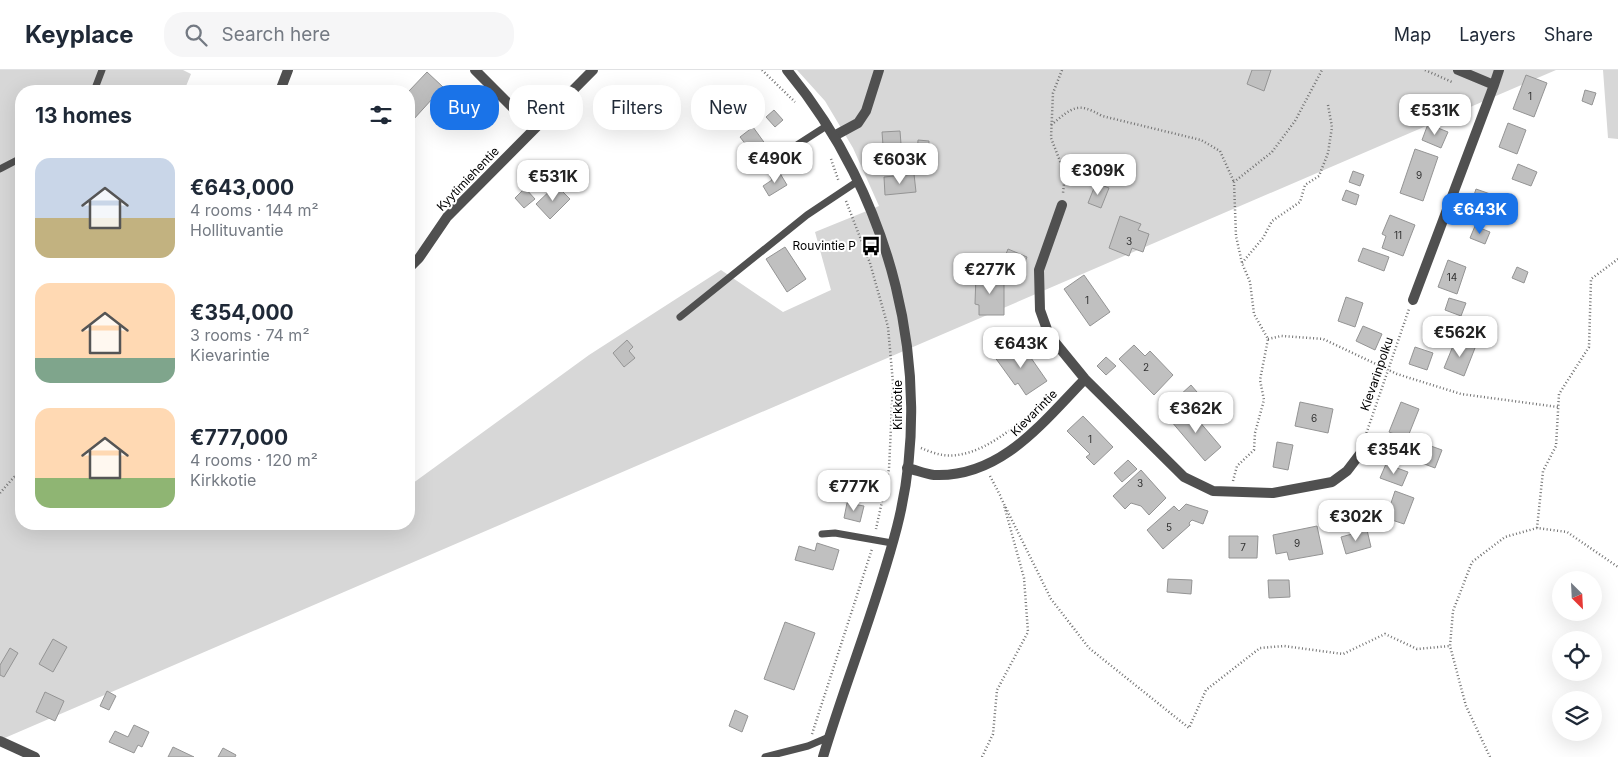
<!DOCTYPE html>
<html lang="en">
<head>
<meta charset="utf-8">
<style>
  body { margin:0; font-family:Inter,sans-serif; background:#f6f6f7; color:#1f2937; height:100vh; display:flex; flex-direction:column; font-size:19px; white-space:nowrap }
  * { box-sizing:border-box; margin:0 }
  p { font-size:16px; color:#747a83 }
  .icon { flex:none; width:28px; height:28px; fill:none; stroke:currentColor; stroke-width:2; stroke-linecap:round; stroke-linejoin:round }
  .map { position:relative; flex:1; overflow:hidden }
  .details { position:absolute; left:15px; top:15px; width:400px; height:445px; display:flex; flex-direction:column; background:#fff; border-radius:20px; box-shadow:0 5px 20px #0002 }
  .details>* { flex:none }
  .top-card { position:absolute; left:430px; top:15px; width:475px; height:45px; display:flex; gap:10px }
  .needle { width:32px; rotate:156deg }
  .controls { position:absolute; left:1552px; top:501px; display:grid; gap:10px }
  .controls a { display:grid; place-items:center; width:50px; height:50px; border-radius:50%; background:#fff; box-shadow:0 5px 20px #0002; font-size:25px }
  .price { position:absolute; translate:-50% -42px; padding:0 11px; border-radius:10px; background:#fff; color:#222; font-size:16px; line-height:32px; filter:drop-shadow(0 1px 2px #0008) }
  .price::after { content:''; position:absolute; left:50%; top:30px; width:15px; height:11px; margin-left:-8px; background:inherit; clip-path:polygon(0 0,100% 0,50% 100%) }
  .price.on { background:#1a73e8; color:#fff }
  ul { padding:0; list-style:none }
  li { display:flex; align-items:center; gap:15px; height:125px; padding:0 20px }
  li span { display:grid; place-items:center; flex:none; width:140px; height:100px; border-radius:15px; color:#555 }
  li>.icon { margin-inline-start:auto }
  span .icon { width:60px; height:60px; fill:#fffc; stroke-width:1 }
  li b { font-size:21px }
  h2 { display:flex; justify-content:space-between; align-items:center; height:60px; padding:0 20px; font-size:21px }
  .tag { padding:0 18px; border-radius:20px; background:#fff; box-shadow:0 5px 20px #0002; font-size:18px; line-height:45px }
  .tag.on { background:#1a73e8; color:#fff }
  header { display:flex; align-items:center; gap:30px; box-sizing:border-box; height:70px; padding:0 25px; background:#fff; border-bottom:1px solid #e0e1e3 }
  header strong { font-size:24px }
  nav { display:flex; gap:28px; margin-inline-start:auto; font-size:18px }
  .search { width:350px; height:45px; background:#f6f6f7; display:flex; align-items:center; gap:12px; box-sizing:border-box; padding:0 18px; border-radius:20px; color:#747a83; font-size:19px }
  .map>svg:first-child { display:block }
  .green { fill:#d7d7d7 }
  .building { fill:#c0c0c0; stroke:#949494 }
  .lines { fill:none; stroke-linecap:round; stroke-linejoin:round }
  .path { stroke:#727272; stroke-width:2.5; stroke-dasharray:1 2.5; stroke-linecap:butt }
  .service { stroke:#505050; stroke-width:7 }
  .minor { stroke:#505050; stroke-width:10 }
  .tertiary { stroke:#505050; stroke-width:10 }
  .labels { text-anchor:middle; stroke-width:4; stroke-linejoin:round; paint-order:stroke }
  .number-label { font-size:10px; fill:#303030 }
  .street-label { font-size:12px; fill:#000; stroke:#fff }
  .poi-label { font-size:12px; fill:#000; stroke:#fff; text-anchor:end }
</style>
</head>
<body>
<header>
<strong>Keyplace</strong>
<div class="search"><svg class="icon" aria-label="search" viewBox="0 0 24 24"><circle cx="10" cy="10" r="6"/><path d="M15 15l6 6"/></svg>Search here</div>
<nav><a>Map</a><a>Layers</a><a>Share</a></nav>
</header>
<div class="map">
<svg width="1618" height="687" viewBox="0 0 1618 687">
  <rect width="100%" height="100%" fill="#fff"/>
  <path class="green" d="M0,0H183L191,4L184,21H21V454H241L261,458L326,454H409V416L589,285L721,200L783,242L831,220L815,162L879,136L853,78L825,31L797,0H1556L0,670Z
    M1603,0H1618V69L1608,68Z"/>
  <path class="building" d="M1252,0H1271L1264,21L1247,14Z
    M427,2L443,17L413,50L409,47V21Z
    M1526,5L1547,13L1534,47L1513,39Z
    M1585,20L1596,23L1592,35L1582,31Z
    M774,40L783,50L775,57L766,47Z
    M1508,53L1526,60L1517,84L1499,77Z
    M1428,54L1448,62L1441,78L1422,70Z
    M753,57L766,75L753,84L740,67Z
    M900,61L902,87L884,89L882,62Z
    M918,70L929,71L928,88H917Z
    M1415,79L1438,87L1423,131L1400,123Z
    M1518,94L1537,102L1531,116L1512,109Z
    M778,100L787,115L769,126L763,116L772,110L770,106Z
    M1353,101L1364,105L1360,116L1349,112Z
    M914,104L916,122L885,125L884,107Z
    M1096,113L1109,118L1101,138L1088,133Z
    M556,115L570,129L550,149L536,134Z
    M525,118L535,129L524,138L515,128Z
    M1476,119L1496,126L1487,150L1468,143Z
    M1346,120L1359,125L1356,135L1342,130Z
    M1390,145L1415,155L1403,186L1382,178L1386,166L1382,164Z
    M1120,146L1141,154L1138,160L1149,164L1143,182L1132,178L1129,186L1109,178Z
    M1475,156L1490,162L1485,174L1470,168Z
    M785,177L806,209L787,222L766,189Z
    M1363,178L1389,187L1384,201L1358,191Z
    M1008,179L1027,187L1021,202L1002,194Z
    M1448,190L1466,197L1457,224L1438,217Z
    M1517,197L1528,202L1524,213L1512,208Z
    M976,204L994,205L993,211H1004V245H979V235L975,234Z
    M1084,205L1110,242L1090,256L1064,219Z
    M1346,227L1363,233L1355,257L1338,251Z
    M1449,228L1466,233L1461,246L1445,240Z
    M1363,256L1382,264L1375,280L1356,271Z
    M627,270L633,277L629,281L635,288L624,297L613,283Z
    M1455,271L1475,278L1464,306L1444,298Z
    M1009,275L1014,281L1022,275L1047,311L1026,325L1018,313L1015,315L994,286Z
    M1134,275L1145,286L1150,281L1173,305L1154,325L1119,289Z
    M1415,277L1433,283L1427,300L1409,294Z
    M1106,287L1116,296L1106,305L1097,296Z
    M1191,315L1197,322L1185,333L1179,326Z
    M1300,332L1333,339L1328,363L1295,356Z
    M1401,332L1419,339L1407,369L1389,362Z
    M1187,337L1221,377L1205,391L1171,351Z
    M1083,346L1113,377L1094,395L1086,387L1090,384L1067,361Z
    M1417,371L1442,380L1435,398L1411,389Z
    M1277,372L1293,375L1288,400L1273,397Z
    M1128,390L1137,399L1122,412L1114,403Z
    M1386,394L1408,402L1402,416L1380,408Z
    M1141,400L1166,428L1149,445L1141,436L1131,433L1125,439L1113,426Z
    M1395,421L1414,428L1404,454L1386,448Z
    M847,433L864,436L860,452L844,448Z
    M1186,434L1208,441L1203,454L1192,450L1189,453L1190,455L1163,479L1147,460L1174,436L1179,441Z
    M1337,434L1343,456L1330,460L1324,438Z
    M1317,456L1323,484L1289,490L1287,482L1276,484L1273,465Z
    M1367,460L1371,477L1346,484L1341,467Z
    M1229,466H1258L1257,488H1229Z
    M817,473L839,480L833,500L795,490L799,476L815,481Z
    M1168,509L1192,510L1191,524L1167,522Z
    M1268,510H1289L1290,527L1269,528Z
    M785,552L815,563L794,620L764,609Z
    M53,569L67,577L53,602L39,594Z
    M10,578L18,583L4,607L0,605V595Z
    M107,621L116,626L109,640L100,636Z
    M45,622L64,631L55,651L36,642Z
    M735,640L748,646L742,662L729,656Z
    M134,655L149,662L142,677L138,675L134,683L109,672L115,661L128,667Z
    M173,677L194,687H168Z
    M223,678L236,685L235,687H218Z"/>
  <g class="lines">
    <path class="path" d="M762,0L795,32
      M1062,0L1053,23L1051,68L1065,104L1063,123
      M1425,0L1452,12
      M1051,55C1072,38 1077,31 1102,46L1201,70L1220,81L1234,112
      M831,89L839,112
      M846,131L870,193L888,257L893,313L889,399L876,459
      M1242,193L1263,168L1272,151L1300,132L1305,115L1319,106L1328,83L1332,57L1328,35
      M1268,269L1281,266L1323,269L1397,304L1461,324L1558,337
      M1363,373L1409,239
      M921,378C928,381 936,384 943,385C980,390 1017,354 1044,333
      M990,406L1001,427
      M1233,411L1237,396L1254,380L1255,363L1264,330L1260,310L1268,269L1254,244L1250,212L1242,193L1236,166L1234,112L1272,82L1295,51L1322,0
      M0,423L14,407H21
      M1001,428L1051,529L1089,578L1189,658L1206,620L1260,578L1284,576L1343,584L1385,564L1417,579L1450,576
      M1537,458L1543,401L1556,376L1559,324L1589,277L1591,209L1618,189
      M812,664L872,479
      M982,687L993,664L997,620L1028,562L1024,508L1004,435
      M1490,687L1466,636L1450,576L1453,541L1472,492L1505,467L1537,458L1567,462L1618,497"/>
    <path class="service" d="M94,21L102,0
      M769,93L828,55
      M0,99L21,88
      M680,247L807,145L858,111
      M822,464L835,463L892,473
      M765,687L808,676L829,667"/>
    <path class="minor" d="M475,0L534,59
      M1494,15L1499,0
      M280,21L288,0
      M834,66L858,53L866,41L879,0
      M1062,135L1039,200L1040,240L1049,265L1085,309L1184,407L1213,421L1273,423L1332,412L1347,401L1360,384
      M409,198L419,188L447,147L593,0
      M1413,230L1494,15L1458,0
      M907,398C916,400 925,404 934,405C1001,408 1043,352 1085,309
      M0,671L35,687"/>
    <path class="tertiary" d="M787,0C890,124 937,300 897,457C877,535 846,610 823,687"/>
  </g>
  <defs>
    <symbol id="bus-bare" viewBox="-9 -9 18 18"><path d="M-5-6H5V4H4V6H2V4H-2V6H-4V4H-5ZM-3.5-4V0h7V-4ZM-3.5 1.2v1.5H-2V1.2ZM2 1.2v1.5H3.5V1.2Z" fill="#000" stroke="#fff" stroke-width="2.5" paint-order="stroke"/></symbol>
  </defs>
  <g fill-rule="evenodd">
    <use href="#bus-bare" x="857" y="162" width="28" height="28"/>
  </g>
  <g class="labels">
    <g class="number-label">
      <text x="1530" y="30">1</text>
      <text x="1419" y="109">9</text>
      <text x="1398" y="169">11</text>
      <text x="1129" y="175">3</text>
      <text x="1452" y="211">14</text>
      <text x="1087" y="234">1</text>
      <text x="1146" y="301">2</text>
      <text x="1314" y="352">6</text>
      <text x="1090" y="373">1</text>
      <text x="1140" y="417">3</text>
      <text x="1169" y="461">5</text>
      <text x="1297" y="477">9</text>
      <text x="1243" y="481">7</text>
    </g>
    <g class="street-label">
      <text transform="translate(468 109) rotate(-46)" y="4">Kyytimiehentie</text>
      <text transform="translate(1377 304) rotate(-71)" y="4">Kievarinpolku</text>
      <text transform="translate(898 335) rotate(-90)" y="4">Kirkkotie</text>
      <text transform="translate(1034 343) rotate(-45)" y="4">Kievarintie</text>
    </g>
    <g class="poi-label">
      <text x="856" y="180">Rouvintie P</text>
    </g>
  </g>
</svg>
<div class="controls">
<a><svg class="needle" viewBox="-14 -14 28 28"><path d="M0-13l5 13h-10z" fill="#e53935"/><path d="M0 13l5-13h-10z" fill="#747a83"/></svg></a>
<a><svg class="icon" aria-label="locate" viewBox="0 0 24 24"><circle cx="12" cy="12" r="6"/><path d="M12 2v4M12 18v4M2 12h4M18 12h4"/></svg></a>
<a><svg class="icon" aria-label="layers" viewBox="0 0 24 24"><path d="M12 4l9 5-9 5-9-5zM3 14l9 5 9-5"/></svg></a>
</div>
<b class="price" style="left:1435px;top:66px">€531K</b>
<b class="price" style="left:775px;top:114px">€490K</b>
<b class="price" style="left:900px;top:115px">€603K</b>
<b class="price" style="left:1098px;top:126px">€309K</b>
<b class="price" style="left:553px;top:132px">€531K</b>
<b class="price on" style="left:1480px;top:165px">€643K</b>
<b class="price" style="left:990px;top:225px">€277K</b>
<b class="price" style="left:1460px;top:288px">€562K</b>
<b class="price" style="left:1021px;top:299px">€643K</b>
<b class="price" style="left:1196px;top:364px">€362K</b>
<b class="price" style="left:1394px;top:405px">€354K</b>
<b class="price" style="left:854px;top:442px">€777K</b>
<b class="price" style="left:1356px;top:472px">€302K</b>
<div class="top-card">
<a class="tag on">Buy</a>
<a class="tag">Rent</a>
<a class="tag">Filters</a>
<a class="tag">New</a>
</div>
<section class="details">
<h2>13 homes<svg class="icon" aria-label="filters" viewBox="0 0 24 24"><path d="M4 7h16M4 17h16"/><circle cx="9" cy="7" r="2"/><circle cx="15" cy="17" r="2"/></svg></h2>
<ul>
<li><span style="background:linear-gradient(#c9d6e8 60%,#c2b280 0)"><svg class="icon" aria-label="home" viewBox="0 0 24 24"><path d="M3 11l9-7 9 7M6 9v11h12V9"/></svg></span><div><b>€643,000</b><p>4 rooms · 144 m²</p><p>Hollituvantie</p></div></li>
<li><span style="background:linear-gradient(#ffd9b3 75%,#7fa58c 0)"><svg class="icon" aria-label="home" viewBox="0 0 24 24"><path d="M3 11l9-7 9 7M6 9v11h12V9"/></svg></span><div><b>€354,000</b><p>3 rooms · 74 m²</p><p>Kievarintie</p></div></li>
<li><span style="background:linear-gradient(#ffd9b3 70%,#8fb573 0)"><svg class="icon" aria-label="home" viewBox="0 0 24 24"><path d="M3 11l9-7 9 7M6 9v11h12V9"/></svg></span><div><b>€777,000</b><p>4 rooms · 120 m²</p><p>Kirkkotie</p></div></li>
</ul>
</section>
</div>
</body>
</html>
